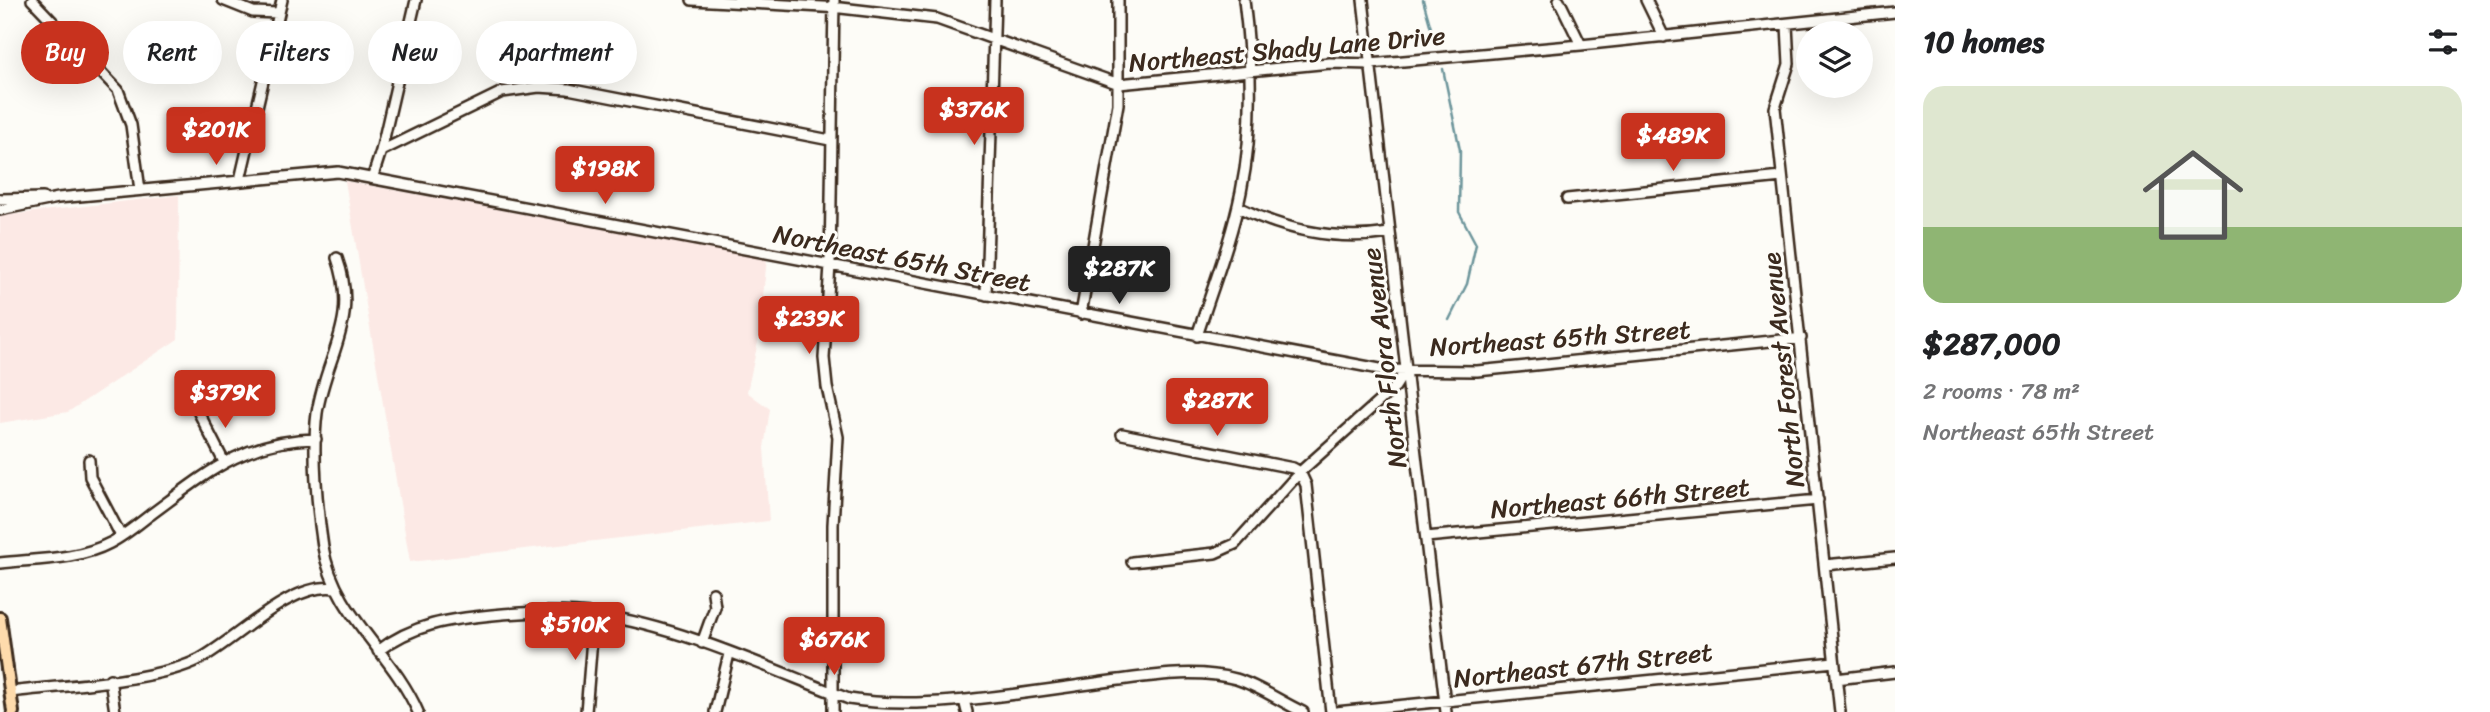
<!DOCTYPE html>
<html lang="en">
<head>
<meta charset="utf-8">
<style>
  body { margin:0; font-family:Sriracha,sans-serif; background:#f2f2f2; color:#202124; height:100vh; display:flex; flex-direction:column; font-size:26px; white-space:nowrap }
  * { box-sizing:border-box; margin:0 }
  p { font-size:23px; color:#757577 }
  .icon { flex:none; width:38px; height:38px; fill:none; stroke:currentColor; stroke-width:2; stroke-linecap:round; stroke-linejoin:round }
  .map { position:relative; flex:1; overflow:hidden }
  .drawer { display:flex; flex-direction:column; background:#fff; width:595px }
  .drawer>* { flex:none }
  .top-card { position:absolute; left:21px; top:21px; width:665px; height:63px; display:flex; gap:14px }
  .fabs { position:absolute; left:1796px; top:21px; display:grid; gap:14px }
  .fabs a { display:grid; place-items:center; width:77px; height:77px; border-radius:50%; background:#fff; box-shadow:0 7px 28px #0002; font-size:35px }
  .price { position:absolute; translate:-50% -60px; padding:0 16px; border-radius:7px; background:#c8321e; color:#fff; font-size:23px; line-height:46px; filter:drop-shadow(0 2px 4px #0008) }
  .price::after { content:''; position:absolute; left:50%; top:42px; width:21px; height:16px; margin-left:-10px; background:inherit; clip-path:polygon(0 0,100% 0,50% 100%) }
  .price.current { background:#222; color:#fff }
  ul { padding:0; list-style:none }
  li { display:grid; align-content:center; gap:14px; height:371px; padding:0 28px }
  li span { display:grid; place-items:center; height:217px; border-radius:21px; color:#555 }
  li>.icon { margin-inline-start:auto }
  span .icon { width:126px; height:126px; fill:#fffc; stroke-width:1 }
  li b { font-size:30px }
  h2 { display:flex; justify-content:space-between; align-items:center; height:84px; padding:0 28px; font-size:30px }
  .pill { padding:0 24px; border-radius:32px; background:#fff; box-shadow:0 7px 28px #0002; font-size:24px; line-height:63px }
  .pill.current { background:#c8321e; color:#fff }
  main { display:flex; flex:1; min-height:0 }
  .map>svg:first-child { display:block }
  .built { fill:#fce9e5 }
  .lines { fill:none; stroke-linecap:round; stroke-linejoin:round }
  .stream { stroke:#6d959b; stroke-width:2.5 }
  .minor-casing { stroke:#3b2a1e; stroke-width:14 }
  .major-casing { stroke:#3b2a1e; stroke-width:16 }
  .minor { stroke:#fdfcf7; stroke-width:9 }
  .major { stroke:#fedbac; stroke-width:10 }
  .labels { text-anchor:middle; stroke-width:6; stroke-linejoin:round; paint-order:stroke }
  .street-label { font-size:26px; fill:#3b2a1e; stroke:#fdfcf7 }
</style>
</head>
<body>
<main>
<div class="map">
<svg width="1895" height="712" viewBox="0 0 1895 712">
  <rect width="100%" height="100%" fill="#fdfcf7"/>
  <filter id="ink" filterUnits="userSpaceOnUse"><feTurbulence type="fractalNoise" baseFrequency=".0143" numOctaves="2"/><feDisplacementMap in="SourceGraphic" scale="14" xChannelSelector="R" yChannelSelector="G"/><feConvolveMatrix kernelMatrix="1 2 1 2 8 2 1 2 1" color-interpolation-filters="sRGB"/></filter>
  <g filter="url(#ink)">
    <path class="built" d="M345,181L767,259L758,342L747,392L770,409L764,448L769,521L410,562Z
      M179,195L178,339L68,412L0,423V216Z"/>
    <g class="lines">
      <path class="stream" d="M1423,0L1436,46
        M1443,69L1460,150L1459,212L1476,244L1467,284L1449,320"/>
      <defs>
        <path id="minor" d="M32,0L118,90L131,125L140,190
          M223,0L253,12L278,13
          M692,0L841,8L937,19L1119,84L1330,63L1370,64L1581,45L1895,12
          M1363,0L1446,712
          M1559,0L1581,45
          M1646,0L1664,37
          M1787,25L1789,64L1775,108L1840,712
          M381,151L416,0
          M373,176L381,151L502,92L539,87L568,89L830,140
          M240,180L282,0
          M0,199L43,198
          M1567,199L1782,177
          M1238,207C1286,231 1337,241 1390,233
          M0,210L58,198L338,172L1385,370L1477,371L1801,338
          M337,258C360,322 326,354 317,413C312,452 317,508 323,547C334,614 392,652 418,712
          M986,295L995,0
          M1081,314L1118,104V0
          M1197,336C1212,289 1231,241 1241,192C1254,129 1252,63 1244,0
          M199,413L224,462
          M1122,434L1293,468L1300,472L1306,485L1331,712
          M89,460L90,477L121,536
          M1426,537L1818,500
          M1132,562L1215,553L1235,544L1300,472L1395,387L1406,370
          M0,563C36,559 78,560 110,543C124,536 137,525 150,515C206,474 243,440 316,439
          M1825,565L1895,558
          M702,643L715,607L713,593
          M378,651C413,624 450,619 492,615C528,612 562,610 598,615C682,627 770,669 849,699C929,712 1037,690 1119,680C1158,675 1198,669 1236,679C1259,686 1281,702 1303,712
          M110,679L115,712
          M1836,679L1895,672
          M11,692C63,685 155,682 200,659C237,639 290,582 335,588
          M964,700L967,712
          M586,712L594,614
          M715,712L729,654
          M833,712V525L838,437L827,387L824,358L830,265L834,0
          M1336,712L1834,662"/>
        <path id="major" d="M0,618L13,712"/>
      </defs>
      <use href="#minor" class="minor-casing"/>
      <use href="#major" class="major-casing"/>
      <use href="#minor" class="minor"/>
      <use href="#major" class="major"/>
    </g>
  </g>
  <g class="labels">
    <g class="street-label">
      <text transform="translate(1287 49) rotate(-5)" y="9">Northeast Shady Lane Drive</text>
      <text transform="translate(902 258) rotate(11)" y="9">Northeast 65th Street</text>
      <text transform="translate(1560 338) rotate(-4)" y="9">Northeast 65th Street</text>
      <text transform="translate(1384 358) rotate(-97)" y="9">North Flora Avenue</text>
      <text transform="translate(1783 370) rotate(-96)" y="9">North Forest Avenue</text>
      <text transform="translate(1620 498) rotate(-5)" y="9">Northeast 66th Street</text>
      <text transform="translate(1583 665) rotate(-6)" y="9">Northeast 67th Street</text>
    </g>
  </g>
</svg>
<div class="fabs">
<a><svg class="icon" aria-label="layers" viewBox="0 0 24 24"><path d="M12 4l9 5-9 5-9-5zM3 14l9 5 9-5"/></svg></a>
</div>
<b class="price" style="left:974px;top:147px">$376K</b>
<b class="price" style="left:216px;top:167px">$201K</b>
<b class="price" style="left:1673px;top:173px">$489K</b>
<b class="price" style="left:605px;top:206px">$198K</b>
<b class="price current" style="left:1119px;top:306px">$287K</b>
<b class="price" style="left:809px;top:356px">$239K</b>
<b class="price" style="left:225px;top:430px">$379K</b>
<b class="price" style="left:1217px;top:438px">$287K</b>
<b class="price" style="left:575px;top:662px">$510K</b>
<b class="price" style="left:834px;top:677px">$676K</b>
<div class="top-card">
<a class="pill current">Buy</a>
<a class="pill">Rent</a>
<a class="pill">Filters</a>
<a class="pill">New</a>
<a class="pill">Apartment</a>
</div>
</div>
<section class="drawer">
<h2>10 homes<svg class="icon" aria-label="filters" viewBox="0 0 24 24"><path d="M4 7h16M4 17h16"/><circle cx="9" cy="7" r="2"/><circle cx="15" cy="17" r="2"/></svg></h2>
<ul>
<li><span style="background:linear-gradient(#dfe7d0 65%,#8fb573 0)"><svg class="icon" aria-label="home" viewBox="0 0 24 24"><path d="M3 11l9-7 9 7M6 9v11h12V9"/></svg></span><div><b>$287,000</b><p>2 rooms · 78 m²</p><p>Northeast 65th Street</p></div></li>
</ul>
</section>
</main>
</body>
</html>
